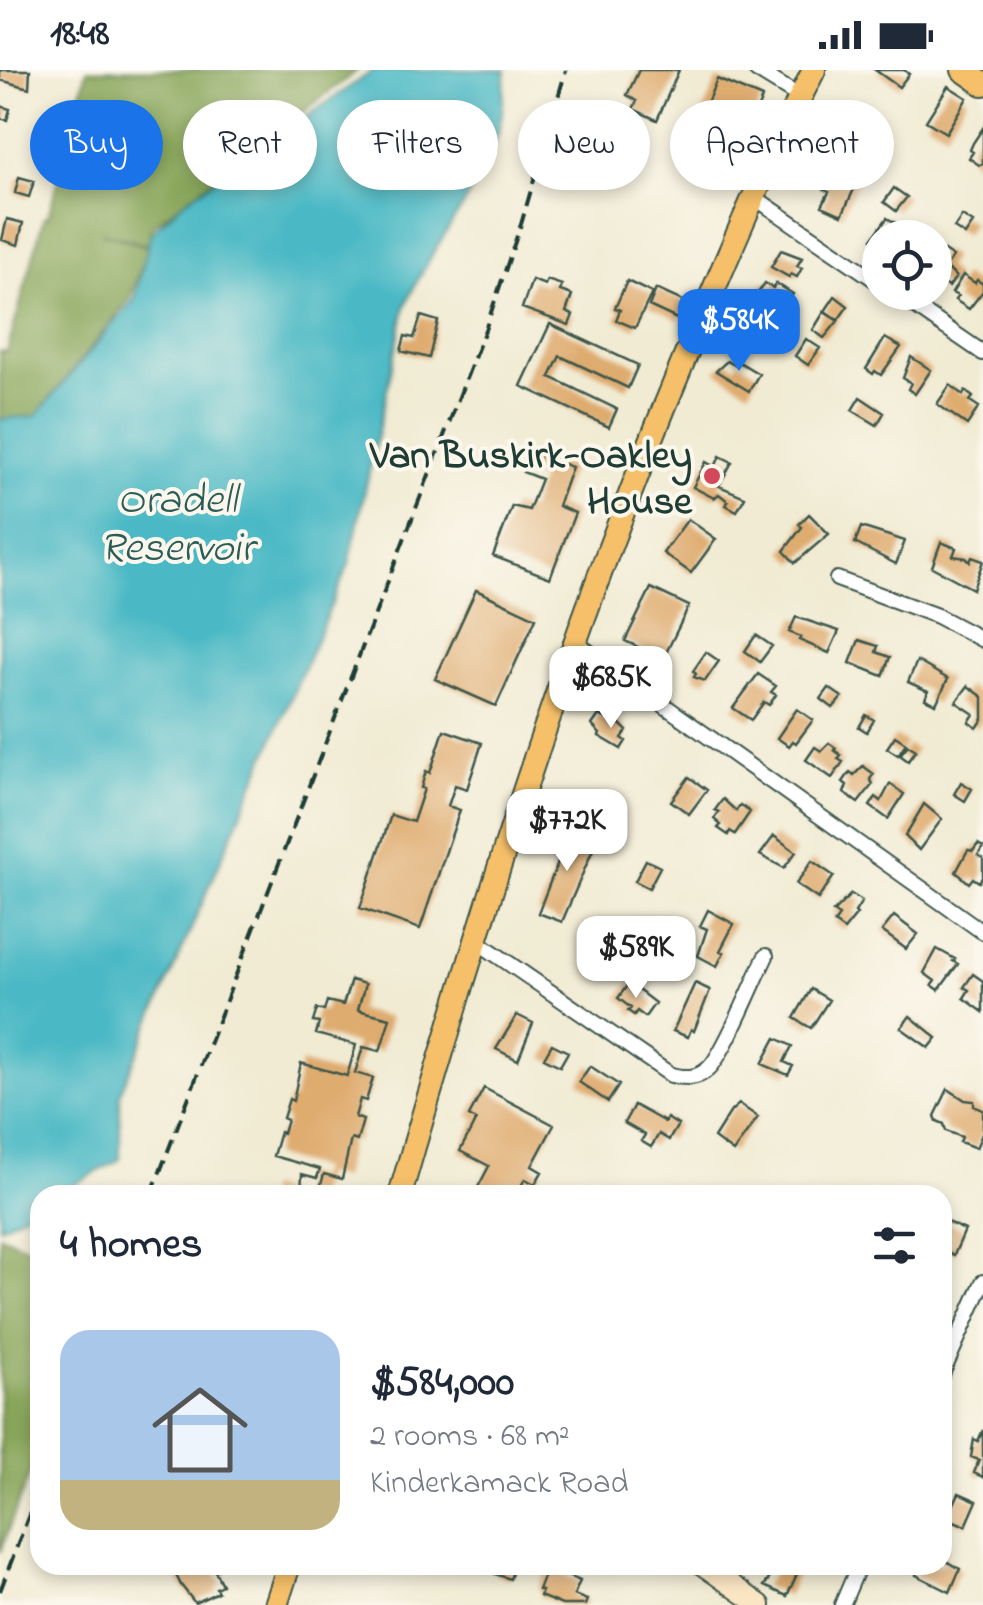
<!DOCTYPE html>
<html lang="en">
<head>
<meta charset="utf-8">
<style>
  body { margin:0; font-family:"Indie Flower",sans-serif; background:#f2f2f3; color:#1f2937; height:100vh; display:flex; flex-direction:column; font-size:38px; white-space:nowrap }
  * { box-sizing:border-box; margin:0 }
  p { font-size:32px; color:#747a83 }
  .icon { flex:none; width:55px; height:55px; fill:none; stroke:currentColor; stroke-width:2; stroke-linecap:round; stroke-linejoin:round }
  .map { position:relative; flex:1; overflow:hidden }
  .panel { position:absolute; left:30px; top:1115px; width:922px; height:390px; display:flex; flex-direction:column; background:#fff; border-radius:30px; box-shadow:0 5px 15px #0003 }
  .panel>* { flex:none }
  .hud { position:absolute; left:30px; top:30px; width:925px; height:90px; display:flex; gap:20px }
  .controls { position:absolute; left:862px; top:150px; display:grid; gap:20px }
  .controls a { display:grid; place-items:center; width:90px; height:90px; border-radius:50%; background:#fff; box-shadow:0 5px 15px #0003; font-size:50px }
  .price { position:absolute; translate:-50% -85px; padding:0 22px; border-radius:20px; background:#fff; color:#222; font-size:32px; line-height:65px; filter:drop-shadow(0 2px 5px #0008) }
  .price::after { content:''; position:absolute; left:50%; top:60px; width:30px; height:22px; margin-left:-15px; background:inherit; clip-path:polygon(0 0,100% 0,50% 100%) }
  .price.on { background:#1a73e8; color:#fff }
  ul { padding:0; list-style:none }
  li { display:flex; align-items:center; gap:30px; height:250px; padding:0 30px }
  li span { display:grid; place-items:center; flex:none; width:280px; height:200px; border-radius:30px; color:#555 }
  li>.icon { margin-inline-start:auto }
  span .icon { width:120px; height:120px; fill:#fffc; stroke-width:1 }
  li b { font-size:42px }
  h2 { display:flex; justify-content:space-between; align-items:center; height:120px; padding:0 30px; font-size:42px }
  .tag { padding:0 35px; border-radius:45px; background:#fff; box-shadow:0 5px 15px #0003; font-size:35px; line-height:90px }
  .tag.on { background:#1a73e8; color:#fff }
  .status { display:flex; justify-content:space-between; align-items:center; height:70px; padding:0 50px; background:#fff; direction:ltr }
  .status svg { height:28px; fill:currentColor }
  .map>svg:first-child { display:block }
  .forest { fill:#88a65a; stroke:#547247; stroke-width:2.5 }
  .water { fill:#4bb9c5; stroke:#357b7c; stroke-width:2.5 }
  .building { fill:#dfac70 }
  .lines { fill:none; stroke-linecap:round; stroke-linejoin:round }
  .street-casing { stroke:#3e574c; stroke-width:18 }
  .secondary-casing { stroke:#3e574c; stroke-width:24 }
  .primary-casing { stroke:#3e574c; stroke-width:26 }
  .street { stroke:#fff; stroke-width:14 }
  .secondary { stroke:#fbe6c4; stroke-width:20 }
  .primary { stroke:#f6c06b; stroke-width:22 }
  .rail { stroke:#1f3d34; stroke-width:4; stroke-dasharray:15 8; stroke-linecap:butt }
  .poi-dot { fill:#d1495b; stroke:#fbf7ec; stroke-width:4 }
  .labels { text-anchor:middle; stroke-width:8; stroke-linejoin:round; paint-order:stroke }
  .poi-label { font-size:40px; font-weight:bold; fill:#1f3d34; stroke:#fbf7ec; text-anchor:end }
  .water-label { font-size:42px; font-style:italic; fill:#2a5c58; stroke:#fbf7ec }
</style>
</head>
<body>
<div class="status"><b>18:48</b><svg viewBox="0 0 49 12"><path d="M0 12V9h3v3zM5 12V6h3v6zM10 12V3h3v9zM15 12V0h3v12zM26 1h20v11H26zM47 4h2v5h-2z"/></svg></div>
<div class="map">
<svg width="983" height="1535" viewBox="0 0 983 1535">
  <rect width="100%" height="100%" fill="#fbf7ec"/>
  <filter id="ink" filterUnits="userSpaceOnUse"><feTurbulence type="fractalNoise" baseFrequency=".01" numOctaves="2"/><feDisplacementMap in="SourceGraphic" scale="20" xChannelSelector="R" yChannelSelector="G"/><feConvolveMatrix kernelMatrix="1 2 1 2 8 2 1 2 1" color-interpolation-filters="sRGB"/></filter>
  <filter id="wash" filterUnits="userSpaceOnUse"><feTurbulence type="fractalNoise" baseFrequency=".0048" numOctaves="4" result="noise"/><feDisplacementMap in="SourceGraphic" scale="40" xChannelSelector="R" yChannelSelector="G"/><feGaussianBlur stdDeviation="2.25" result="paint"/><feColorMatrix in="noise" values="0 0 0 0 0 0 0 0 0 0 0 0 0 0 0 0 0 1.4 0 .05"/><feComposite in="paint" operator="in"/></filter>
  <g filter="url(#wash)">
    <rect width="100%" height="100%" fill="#f1ebd3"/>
    <path class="forest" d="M87,0H358L152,156L148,175L101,162L148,177L131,227L36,346L0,349V281L7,282L44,147H48Z
      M0,1165L40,1182V1376L0,1482Z"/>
    <path class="water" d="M374,0H506C503,20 504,44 498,63C477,126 430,177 405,237L349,494L120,1023V1089L56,1125H40V1134L0,1157V349L36,346L135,228L151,163L181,134Z"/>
    <g id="blocks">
      <path class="building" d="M0,0H30L29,18L0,10Z
        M639,0H679L657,50L633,39L637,31L627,25Z
        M875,0H904L909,4L899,17Z
        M717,9L762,28L744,71L733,67L735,61L701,47Z
        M948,16L967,28L946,63L926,51Z
        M0,36L10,39L7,50L0,48Z
        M983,58V94L979,95L969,88L973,82L970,80L973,73Z
        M855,83L868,89L842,145L822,136L829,122L823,119L836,92L848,98Z
        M19,107L34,111L29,127L15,123Z
        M894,118L907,127L896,141L884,132Z
        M962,146L973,153L965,165L954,158Z
        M887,148L908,160L903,168H880V174L872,169Z
        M7,149L23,153L18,175L2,170Z
        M781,180L802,188L797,196L802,198L797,207L791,204L789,207L771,197Z
        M944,181L953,187L946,197L956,207L949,217L935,211V194Z
        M963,205L975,213L977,210L983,214V221L969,239L955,230L958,226L952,223Z
        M532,210L545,215L547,210L562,215L560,221L572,225L566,242L573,245L569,255L522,238Z
        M627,211L652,223L635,258L616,250L620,240L615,238Z
        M765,213L773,218L776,213L793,224L788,231L780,226L773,237L756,226Z
        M656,219L687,233L679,250L649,236Z
        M835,226L848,236L838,250L825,241Z
        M748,242L769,250L766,256L770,262L765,273L740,255Z
        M824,242L838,251L824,268L813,260Z
        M421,246L438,251L429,288L401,281L405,266L414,268Z
        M550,254L638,295L628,318L560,286L550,307L617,339L609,357L521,316Z
        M885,268L901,277L881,305L875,301L873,304L866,299Z
        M806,269L820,278L808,295L795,286Z
        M911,287L931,300L915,324L908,319L911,313L903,308Z
        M727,291L736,296L739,292L759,304L749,321L716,301Z
        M950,315L963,325L965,321L973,327L970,331L979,337L967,355L937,334Z
        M860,327L884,343L877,355L852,340Z
        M530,382L572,397L558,436L575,443L550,508L493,486L512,436L529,440L541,409L523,402Z
        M720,386L732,392L719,416L745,427L737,441L726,435L728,431L719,424L714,428L693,417L706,392L715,397Z
        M809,444L829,464L795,493L784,481L802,457L799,454Z
        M688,449L716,469L691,503L663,483Z
        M861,457L905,471L896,494L855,473Z
        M941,472L956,478L953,486L966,488L970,492L972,487L983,491L973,519L932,497Z
        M651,518L689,536L663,589L625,571Z
        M476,520L536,548L496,636L435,609Z
        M796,547L839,561L829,583L799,570L801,567L789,562Z
        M756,565L772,576L760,592L745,581Z
        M859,570L878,576L876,582L890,587L883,606L850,593Z
        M706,582L719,591L705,611L694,607L696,604L693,601Z
        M917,591L948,609L936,634L925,629L928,621L908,612Z
        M758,604L776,616L771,622L776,625L769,635L764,632L751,650L733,638Z
        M968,616L983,627V649L977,658L969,652L974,644L956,632Z
        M829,618L842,627L833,638L821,629Z
        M797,639L813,650L796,673L793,671L789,676L777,668Z
        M599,645L612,651L614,648L627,661L622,668L626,671L621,679L599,666L600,664L592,655Z
        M866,645L874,650L867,662L859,657Z
        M444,660L482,673L467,719L455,715L448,736L460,740L420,859L360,838L391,745L413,752L424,719L421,718L426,701L430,703Z
        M895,666L906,673L898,685L887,678Z
        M829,673L836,678L834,680L841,685L838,689L843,692L832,708L806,690L815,677L821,681Z
        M908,675L916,680L908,691L900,685Z
        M863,696L874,704L870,709L873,714L858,733L844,723L847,715L843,712L850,702L854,705Z
        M689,707L707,720L689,744L671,731Z
        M961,712L972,719L965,731L954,724Z
        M890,714L904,724L888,749L870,736L876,727L881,731Z
        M723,729L736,741L740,735L750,742L735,764L730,761L728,765L718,758L721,755L714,749L719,742L715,740Z
        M924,734L942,749L919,780L905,766Z
        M572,757L595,766L591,776L594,777L562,852L538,843L561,784L557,783L561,771L566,773Z
        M774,766L796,782L784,798L760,785Z
        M978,774L983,777L978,785L983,788V806L979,812L973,808L969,813L956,802L968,780L973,781Z
        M646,790L660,797L649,818L635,811Z
        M812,791L834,806L818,829L796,814Z
        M851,824L862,831L855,842L857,844L844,860L834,853L839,846L833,842Z
        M708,840L734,854L720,881L724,882L717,896L698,886L707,859L700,856Z
        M894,846L918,864L906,879L882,861Z
        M937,879L955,889L953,891L958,894L939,920L932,915L935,911L924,903Z
        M973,904L983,911V942L964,928L969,920L964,917Z
        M351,910L365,914L358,940L390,948L380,981L363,977L355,1003L373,1008L366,1031L360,1029L355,1047L363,1050L357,1071L351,1069L342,1109L324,1104L318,1125H301L302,1104L317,1108L320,1099L273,1086L280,1062L283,1063L287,1050L283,1048L289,1029L293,1031L301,993L347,1006L356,975L316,964L319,953L313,952L317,939L324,941L327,931L343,935Z
        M629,913L655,933L645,947L637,941L634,945L628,941L631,938L618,928Z
        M695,913L710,920L694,961L691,959L688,967L673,961Z
        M811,919L829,930L811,958L794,948Z
        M517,945L533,953L518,990L496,979Z
        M910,946L937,968L929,978L901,958Z
        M776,968L792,976L784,992L793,996L788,1005L762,994Z
        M552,974L568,982L560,996L544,988Z
        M590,996L619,1015L608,1032L579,1012Z
        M484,1018L554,1055L532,1096L542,1102L535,1114L525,1109L516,1125H474L489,1096L460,1081L476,1050L469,1046Z
        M948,1019L965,1030L974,1031V1036L983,1040V1062L976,1078L960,1072L962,1067L946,1061L944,1054L937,1051L935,1046Z
        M739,1034L758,1047L733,1082L714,1068L731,1041Z
        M634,1035L665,1052L667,1048L678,1055L669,1070L659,1064L651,1077L641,1071L645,1065L624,1053Z
        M268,1118L290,1124V1125H266Z
        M947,1152L965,1160L954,1185L942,1180V1158Z
        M983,1360V1407L974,1403L979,1390L971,1387L974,1369L978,1371Z
        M959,1423L977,1431L966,1456L942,1446L946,1435L952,1438Z
        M942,1473L949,1476L943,1489L960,1499L950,1522L916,1505L921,1495H942Z
        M171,1495H217L219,1499L215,1501L222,1515L216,1518L218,1522L195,1533L181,1515Z
        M498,1495H515L510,1509L495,1504Z
        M779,1495H787L785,1498L797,1504L787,1526L764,1516Z
        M547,1497L580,1511L574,1525L587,1530L585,1535H562L540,1526L542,1521L538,1520Z"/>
    </g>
  </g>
  <g filter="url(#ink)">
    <use href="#blocks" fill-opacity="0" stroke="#3e574c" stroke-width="2.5"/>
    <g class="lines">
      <defs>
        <path id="street" d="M756,0L800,27
          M754,127L880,213
          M894,222L983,283
          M837,509L937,546L983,570
          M575,572L983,862
          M475,870L671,1005C685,1008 697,1009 708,999C723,987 755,908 766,886
          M942,1304L983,1212
          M842,1535L859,1495"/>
        <path id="secondary" d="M703,1495L760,1535"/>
        <path id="primary" d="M963,0L983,14
          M400,1125C487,823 583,522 708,233C741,155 775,76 814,0
          M276,1535L289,1495"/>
      </defs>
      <use href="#street" class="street-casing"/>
      <use href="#secondary" class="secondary-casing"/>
      <use href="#primary" class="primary-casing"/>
      <use href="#street" class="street"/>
      <use href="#secondary" class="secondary"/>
      <use href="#primary" class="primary"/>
      <path class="rail" d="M151,1125L486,257L522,151L566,0
        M0,1521L40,1416"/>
    </g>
  </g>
  <circle class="poi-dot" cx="712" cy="406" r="10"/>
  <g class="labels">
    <g class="poi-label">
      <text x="692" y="397">Van Buskirk-Oakley<tspan x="692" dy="46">House</tspan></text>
    </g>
    <g class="water-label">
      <text x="177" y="442">Oradell<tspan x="177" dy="48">Reservoir</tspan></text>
    </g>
  </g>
</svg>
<div class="controls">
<a><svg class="icon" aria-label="locate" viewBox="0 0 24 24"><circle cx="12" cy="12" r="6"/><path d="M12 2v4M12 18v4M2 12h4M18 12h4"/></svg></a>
</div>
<b class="price on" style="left:739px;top:304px">$584K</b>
<b class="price" style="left:611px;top:661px">$685K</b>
<b class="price" style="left:567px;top:804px">$772K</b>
<b class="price" style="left:636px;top:931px">$589K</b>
<div class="hud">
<a class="tag on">Buy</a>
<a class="tag">Rent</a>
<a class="tag">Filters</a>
<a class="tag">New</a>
<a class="tag">Apartment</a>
</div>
<section class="panel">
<h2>4 homes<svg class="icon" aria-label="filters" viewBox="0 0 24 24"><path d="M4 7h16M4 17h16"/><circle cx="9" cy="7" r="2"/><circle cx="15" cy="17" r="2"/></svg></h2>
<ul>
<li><span style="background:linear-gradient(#a9c7e8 75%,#c2b280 0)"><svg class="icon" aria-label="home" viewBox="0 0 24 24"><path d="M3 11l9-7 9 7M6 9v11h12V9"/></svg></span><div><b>$584,000</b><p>2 rooms · 68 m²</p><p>Kinderkamack Road</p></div></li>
</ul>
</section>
</div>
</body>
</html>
